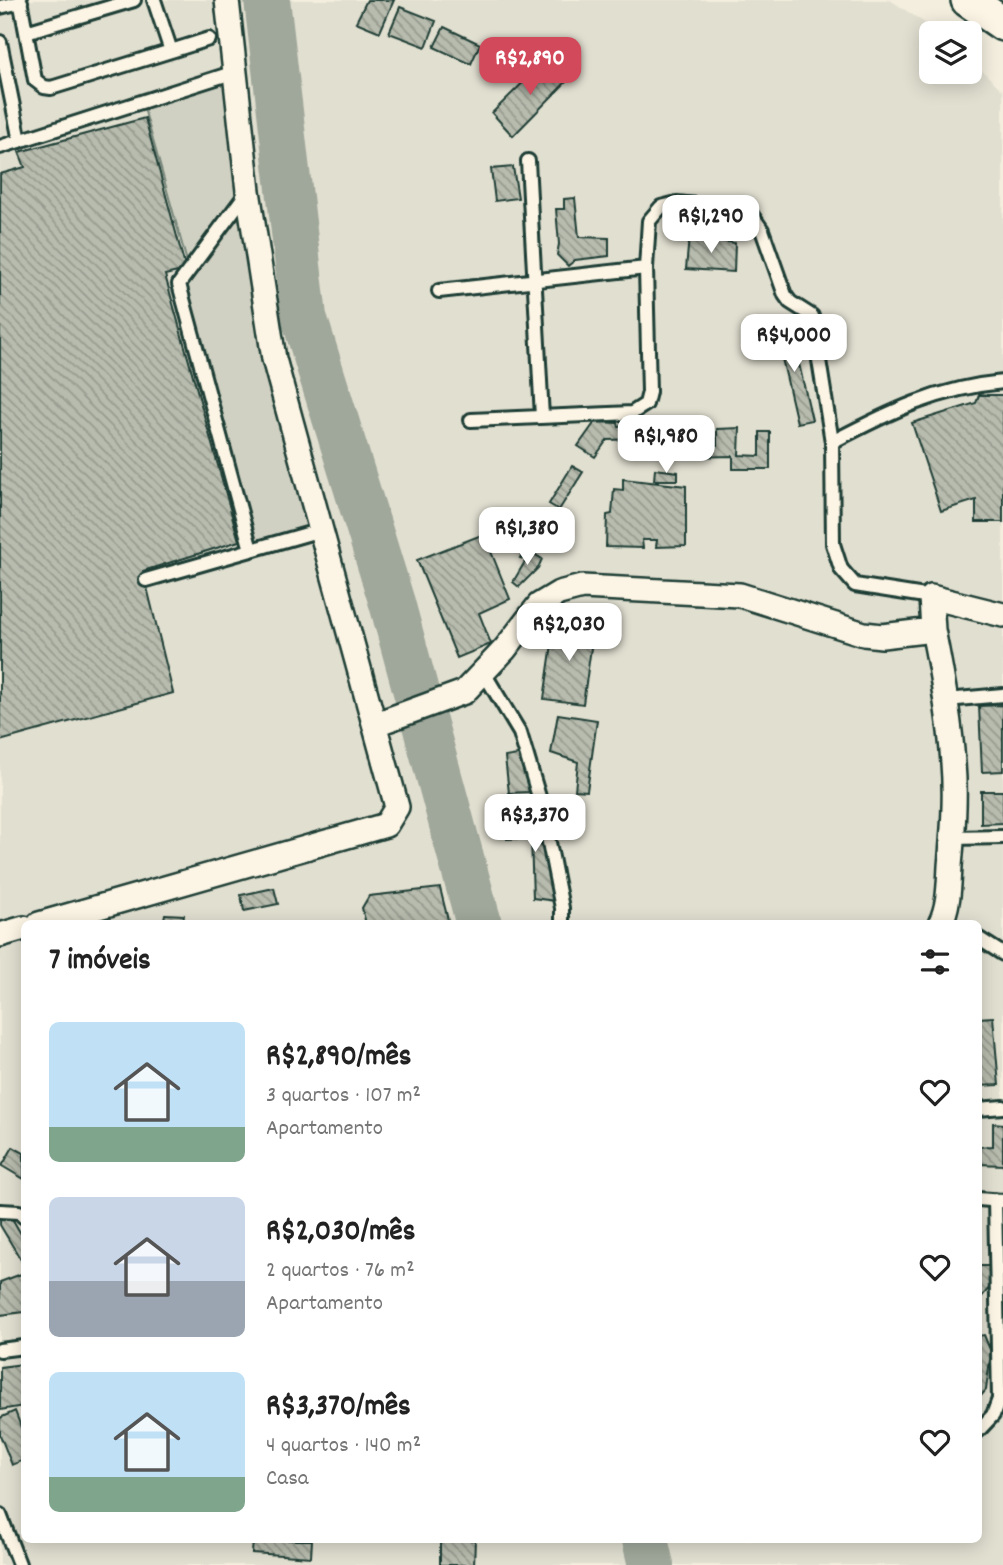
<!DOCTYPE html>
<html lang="pt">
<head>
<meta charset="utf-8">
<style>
  body { margin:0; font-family:Dekko,sans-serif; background:#f6f6f6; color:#222; height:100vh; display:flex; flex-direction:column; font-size:26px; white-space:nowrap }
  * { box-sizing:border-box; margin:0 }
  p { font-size:23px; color:#767676 }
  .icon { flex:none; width:38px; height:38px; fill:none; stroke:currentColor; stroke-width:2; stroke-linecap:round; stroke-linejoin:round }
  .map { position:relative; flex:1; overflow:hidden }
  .sheet { position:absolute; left:21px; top:920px; width:961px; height:623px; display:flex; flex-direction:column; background:#fff; border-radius:10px; box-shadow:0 4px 18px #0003 }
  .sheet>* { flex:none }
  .buttons { position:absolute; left:919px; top:21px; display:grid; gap:14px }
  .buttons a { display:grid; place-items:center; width:63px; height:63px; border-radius:10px; background:#fff; box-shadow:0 4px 18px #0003; font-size:35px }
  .price { position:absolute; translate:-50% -60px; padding:0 16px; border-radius:14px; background:#fff; color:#222; font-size:23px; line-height:46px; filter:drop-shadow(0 2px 4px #0008) }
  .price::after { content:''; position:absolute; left:50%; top:42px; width:21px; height:16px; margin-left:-10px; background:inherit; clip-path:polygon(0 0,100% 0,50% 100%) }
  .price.on { background:#d1495b; color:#fff }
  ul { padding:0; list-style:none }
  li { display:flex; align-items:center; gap:21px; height:175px; padding:0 28px }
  li span { display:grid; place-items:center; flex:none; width:196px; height:140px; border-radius:10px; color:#555 }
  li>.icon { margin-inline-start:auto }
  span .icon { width:84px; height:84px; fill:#fffc; stroke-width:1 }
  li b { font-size:30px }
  h2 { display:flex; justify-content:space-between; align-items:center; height:84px; padding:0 28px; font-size:30px }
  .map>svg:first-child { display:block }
  .built { fill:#e1dfd0; fill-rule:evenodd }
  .green { fill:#d0d1c2; stroke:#78877b; stroke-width:2 }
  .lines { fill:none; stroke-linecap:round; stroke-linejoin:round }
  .river { stroke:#a0a89b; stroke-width:46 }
  .building { fill:url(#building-back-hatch); stroke:#1f3d34; stroke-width:2 }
  .lane-casing { stroke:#1f3d34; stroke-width:18 }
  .street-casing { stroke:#1f3d34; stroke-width:28 }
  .secondary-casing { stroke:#1f3d34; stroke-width:38 }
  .lane { stroke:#fcf5e5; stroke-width:12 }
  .street { stroke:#fcf5e5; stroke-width:23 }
  .secondary { stroke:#fcf5e5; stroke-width:33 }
</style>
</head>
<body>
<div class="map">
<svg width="1003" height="1565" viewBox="0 0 1003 1565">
  <defs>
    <pattern id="building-back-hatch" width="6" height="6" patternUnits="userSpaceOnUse" patternTransform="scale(1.75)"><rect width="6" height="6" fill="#b8bcae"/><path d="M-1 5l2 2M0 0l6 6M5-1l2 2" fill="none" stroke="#959a8e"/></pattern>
  </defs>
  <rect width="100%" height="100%" fill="#f3eede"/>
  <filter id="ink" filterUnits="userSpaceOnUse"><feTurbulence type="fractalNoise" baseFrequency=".0143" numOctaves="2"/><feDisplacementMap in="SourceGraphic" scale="14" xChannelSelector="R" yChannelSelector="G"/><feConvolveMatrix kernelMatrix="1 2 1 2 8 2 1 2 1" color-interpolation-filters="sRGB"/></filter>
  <g filter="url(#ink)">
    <path class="built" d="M0,0H890L940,33H931V72H970V59L1003,91V1565H0ZM24,924H978V1540H24Z"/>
    <path class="green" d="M235,72L248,191L321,530L251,550L179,284L189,269L142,101Z"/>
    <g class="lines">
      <path class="river" d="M267,0L304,317L392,603L479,924
        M645,1540L651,1565"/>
    </g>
    <path class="building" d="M367,0H394L380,32L356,22Z
      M400,7L436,21L426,47L389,33Z
      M444,27L480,44L471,64L434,47Z
      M548,58L568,80L513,136L492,113Z
      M145,118L186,270L165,275L239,541L143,571L173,693L0,741V174L25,167L19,152Z
      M513,167L518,198L495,201L491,169Z
      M575,198L579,237L609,238V256L575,260L568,266L557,255L559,244L556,209H564V199Z
      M689,237L735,243L734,272L686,269Z
      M790,325L812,420L797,423L775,328Z
      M979,395H1003V522H976V500L941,511L912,423L976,403Z
      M595,422L618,423L619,427L631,428V430L662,426L682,427L681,438L607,440L595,457L578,446Z
      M740,428L739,455L760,456V432H770V469H733V456L686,457L688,444L717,445V429Z
      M572,466L583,472L559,510L549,504Z
      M655,469L678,472V480H654Z
      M623,479L686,486V546L656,547L657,540H642L643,548L606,547L607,515L612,514L614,489L623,490Z
      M484,534L510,599L479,613L491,644L457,658L417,560Z
      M525,548L542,559L538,568L519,587L513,582L526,560L520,558Z
      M555,623L594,627L583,704L544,699Z
      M1003,705V771L982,772L979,706Z
      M558,714L597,720L587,791L575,790L578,762L551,753Z
      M524,754L529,792L509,793L505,757Z
      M981,791H1003V823L981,824Z
      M542,818L556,901L533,898L531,838L507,839L504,819Z
      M274,888L278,904L244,911L241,895Z
      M440,888L449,924H366L362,908L369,896Z
      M165,914L184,915L183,924H163Z
      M993,1017L999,1085L978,1086V1018Z
      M993,1123L1003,1124V1165L978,1164V1147L993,1146Z
      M13,1147L24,1153V1179L2,1166Z
      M10,1215L24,1239V1265L0,1225V1221Z
      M978,1266H990L991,1286L978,1301Z
      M24,1273V1312L0,1315V1282Z
      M984,1335L991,1352L986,1390L978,1399V1336Z
      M24,1364V1406L0,1410V1367Z
      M15,1411L24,1435V1460L12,1465L0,1435V1418Z
      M253,1540H312L311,1557L252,1553Z
      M440,1540H475L474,1565H440Z"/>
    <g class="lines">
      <defs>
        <path id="lane" d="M20,0L35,80L44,87L51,88L171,51L154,0
          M0,7L21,2
          M26,32L134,0
          M0,42L20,141
          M171,51L209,39
          M0,147L235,72
          M528,161L542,417
          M248,191L179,284L251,550L321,530
          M439,291L646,268
          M471,420L632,413L646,404L649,392L646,268L649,221L661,207L677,203L736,209L751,214L762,230L785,295L790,302L812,316L832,442L833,544L841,569L855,585L931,597
          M832,442C889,412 938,388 1003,382
          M146,580L251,550
          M484,673L520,733L542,807L562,908V924
          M946,700L1003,695
          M953,838L1003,837
          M978,938L1003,954
          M978,1109L1003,1107
          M978,1199L1003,1201
          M0,1211L19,1212L24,1217
          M0,1350L24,1347
          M978,1431L993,1415L999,1399L995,1200
          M0,1515L19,1564"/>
        <path id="street" d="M933,630L931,597L1003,615
          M376,724L464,692L505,649L539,605L559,593L582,587L740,595L864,634L882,636L933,630C942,674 950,718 953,763C956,797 953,832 950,866C949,885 949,907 940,924
          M39,924L386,825L397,807L274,359L248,191L227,0
          M0,935L24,928"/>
        <path id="secondary" d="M968,0L1003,24"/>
      </defs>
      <use href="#lane" class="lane-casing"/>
      <use href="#street" class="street-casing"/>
      <use href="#secondary" class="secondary-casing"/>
      <use href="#lane" class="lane"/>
      <use href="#street" class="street"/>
      <use href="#secondary" class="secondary"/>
    </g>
  </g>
</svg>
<div class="buttons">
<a><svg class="icon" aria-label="layers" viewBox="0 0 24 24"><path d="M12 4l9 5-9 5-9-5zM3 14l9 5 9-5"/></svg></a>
</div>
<b class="price on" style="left:530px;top:97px">R$2,890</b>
<b class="price" style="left:711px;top:255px">R$1,290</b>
<b class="price" style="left:794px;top:374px">R$4,000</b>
<b class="price" style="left:666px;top:475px">R$1,980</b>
<b class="price" style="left:527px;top:567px">R$1,380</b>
<b class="price" style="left:569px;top:663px">R$2,030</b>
<b class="price" style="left:535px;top:854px">R$3,370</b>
<section class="sheet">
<h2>7 imóveis<svg class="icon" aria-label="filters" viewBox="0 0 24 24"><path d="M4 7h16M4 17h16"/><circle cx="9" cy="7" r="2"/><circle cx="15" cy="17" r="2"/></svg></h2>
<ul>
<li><span style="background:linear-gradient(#bfe0f5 75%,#7fa58c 0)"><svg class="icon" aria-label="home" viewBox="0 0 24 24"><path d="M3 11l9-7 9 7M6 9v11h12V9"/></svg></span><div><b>R$2,890/mês</b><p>3 quartos · 107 m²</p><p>Apartamento</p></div><svg class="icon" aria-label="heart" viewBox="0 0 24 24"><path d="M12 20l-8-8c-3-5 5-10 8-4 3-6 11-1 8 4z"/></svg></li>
<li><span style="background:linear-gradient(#c9d6e8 60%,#9aa5b1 0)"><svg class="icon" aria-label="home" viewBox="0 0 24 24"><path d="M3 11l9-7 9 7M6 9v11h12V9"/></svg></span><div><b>R$2,030/mês</b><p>2 quartos · 76 m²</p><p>Apartamento</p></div><svg class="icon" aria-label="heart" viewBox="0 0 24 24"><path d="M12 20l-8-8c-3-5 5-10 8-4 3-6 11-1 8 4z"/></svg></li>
<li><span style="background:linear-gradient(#bfe0f5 75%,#7fa58c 0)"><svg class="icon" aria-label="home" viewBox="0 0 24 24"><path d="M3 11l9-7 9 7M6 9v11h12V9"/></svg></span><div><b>R$3,370/mês</b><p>4 quartos · 140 m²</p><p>Casa</p></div><svg class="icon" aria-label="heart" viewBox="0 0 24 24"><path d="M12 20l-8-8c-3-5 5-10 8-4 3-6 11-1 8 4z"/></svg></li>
</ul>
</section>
</div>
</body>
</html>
